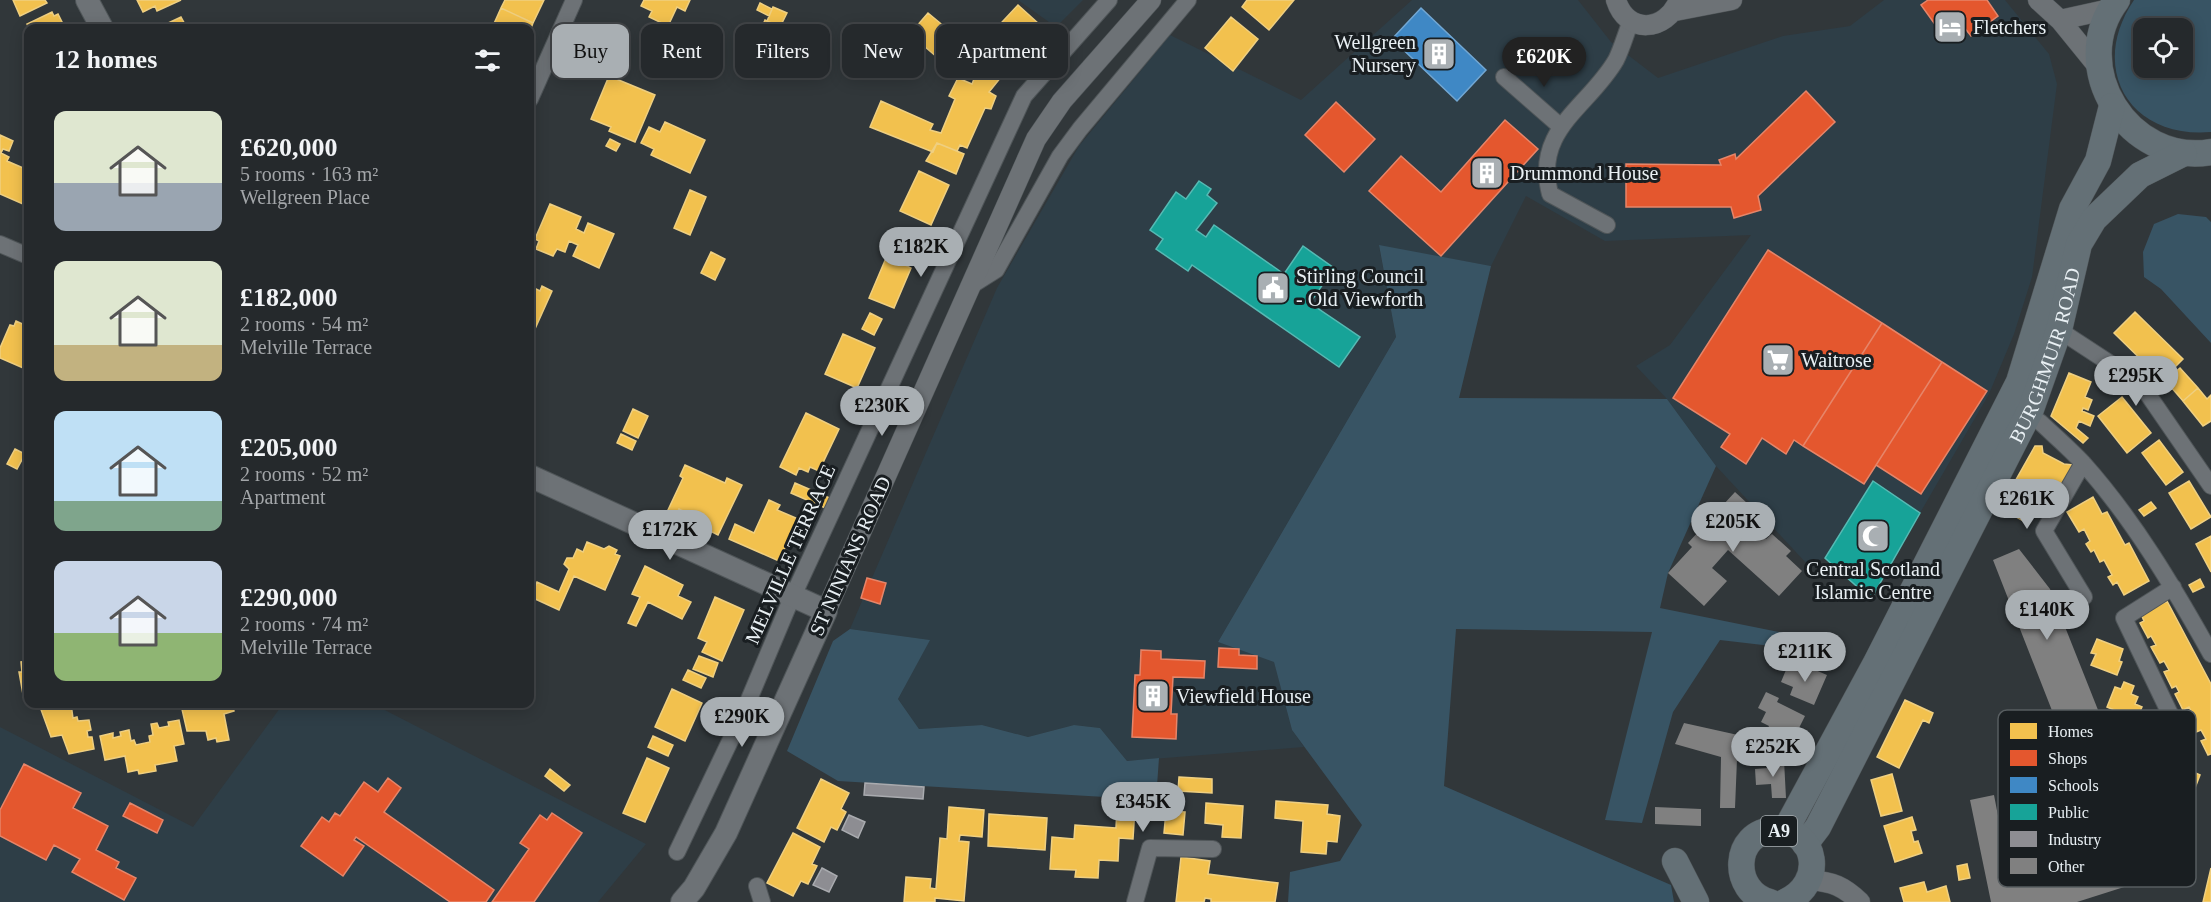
<!DOCTYPE html>
<html lang="en">
<head>
<meta charset="utf-8">
<style>
  body { margin:0; font-family:Georgia,serif; background:#313538; color:#f1f3f6; height:100vh; display:flex; flex-direction:column; font-size:22px; white-space:nowrap }
  * { box-sizing:border-box; margin:0 }
  p { font-size:20px; color:#a3a6a9 }
  .icon { flex:none; width:33px; height:33px; fill:none; stroke:currentColor; stroke-width:2; stroke-linecap:round; stroke-linejoin:round }
  .map { position:relative; flex:1; overflow:hidden }
  .side { position:absolute; left:24px; top:24px; width:510px; height:684px; display:flex; flex-direction:column; background:#25292c; border-radius:12px; box-shadow:0 3px 15px #0003,0 0 0 2px #424548 }
  .side>* { flex:none }
  .top-card { position:absolute; left:552px; top:24px; width:570px; height:54px; display:flex; gap:12px }
  .fabs { position:absolute; left:2133px; top:18px; display:grid; gap:12px }
  .fabs a { display:grid; place-items:center; width:60px; height:60px; border-radius:12px; background:#25292c; box-shadow:0 3px 15px #0003,0 0 0 2px #424548; font-size:30px }
  .price { position:absolute; translate:-50% -51px; padding:0 14px; border-radius:21px; background:#a9afb3; color:#111; font-size:20px; line-height:39px; filter:drop-shadow(0 2px 3px #0008) }
  .price::after { content:''; position:absolute; left:50%; top:36px; width:18px; height:14px; margin-left:-9px; background:inherit; clip-path:polygon(0 0,100% 0,50% 100%) }
  .price.on { background:#222; color:#fff }
  ul { padding:0; list-style:none }
  li { display:flex; align-items:center; gap:18px; height:150px; padding:0 30px }
  li span { display:grid; place-items:center; flex:none; width:168px; height:120px; border-radius:12px; color:#555 }
  li>.icon { margin-inline-start:auto }
  span .icon { width:72px; height:72px; fill:#fffc; stroke-width:1 }
  li b { font-size:26px }
  h2 { display:flex; justify-content:space-between; align-items:center; height:72px; padding:0 30px; font-size:26px }
  .pill { padding:0 21px; border-radius:12px; background:#25292c; box-shadow:0 3px 15px #0003,0 0 0 2px #424548; font-size:21px; line-height:54px }
  .pill.on { background:#a9afb3; color:#111 }
  .map>svg:first-child { display:block }
  .built { fill:#2e3e47 }
  .green { fill:#385464; fill-rule:evenodd }
  .homes { fill:#f2c14e; stroke:#efcf80; stroke-width:1.5 }
  .shops { fill:#e4572e; stroke:#e68569; stroke-width:1.5 }
  .schools { fill:#3f88c5; stroke:#72a7d3; stroke-width:1.5 }
  .public { fill:#17a398; stroke:#56bab4; stroke-width:1.5 }
  .industry { fill:#8d8d92; stroke:#a9abaf; stroke-width:1.5 }
  .building { fill:#808080 }
  .lines { fill:none; stroke-linecap:round; stroke-linejoin:round }
  .minor-casing { stroke:#4f5558; stroke-width:18 }
  .tertiary-casing { stroke:#4f5558; stroke-width:21 }
  .secondary-casing { stroke:#4f5558; stroke-width:24 }
  .primary-casing { stroke:#4f5558; stroke-width:27 }
  .minor { stroke:#6d7276; stroke-width:16 }
  .tertiary { stroke:#6d7276; stroke-width:20 }
  .secondary { stroke:#6d7276; stroke-width:22 }
  .primary { stroke:#647076; stroke-width:26 }
  .labels { text-anchor:middle; stroke-width:6; stroke-linejoin:round; paint-order:stroke }
  .shield { fill:#191e21; stroke:#abb1b5; stroke-width:1.5 }
  .shield-label { font-size:18px; font-weight:bold; fill:#e9f0f4 }
  .poi-label { font-size:20px; fill:#e9f0f4; stroke:#191e21; text-anchor:start }
  .street-label { font-size:20px; fill:#e9f0f4; stroke:#191e21 }
  .key { fill:#191e21; stroke:#575d60; stroke-width:1.5 }
  .key-label { font-size:16px; fill:#e9f0f4 }
</style>
</head>
<body>
<div class="map">
<svg width="2211" height="902" viewBox="0 0 2211 902">
  <rect width="100%" height="100%" fill="#31373a"/>
  <path class="built" d="M1018,0H1083L1056,27Z
    M1412,0H1578L1611,42L1658,78L1783,36L1850,26L1884,0H2005L2049,54L2057,84L2032,277L2014,334L1989,394L1920,513L1873,481L1825,558L1807,564L1716,466L1667,399L1636,366L1670,345L1751,235L1605,241L1526,196L1491,266L1379,246L1396,337L1218,642L1274,661L1292,730L1304,747L1127,761L1100,728L1074,725L1028,737L982,725L919,729L898,699L929,640L850,629L997,288L1079,146L1170,35L1301,100Z
    M283,704H373L646,844L598,902H0V727L193,827Z"/>
  <path class="green" d="M2134,0H2211V132C2129,139 2088,68 2134,0ZM2144,28H2182V68H2144Z
    M2178,214L2206,217L2211,222V343L2161,289L2144,277L2143,252L2154,224Z
    M1379,245L1491,266L1459,398L1667,399L1716,466L1668,573L1660,608L1843,645L1839,654L1720,640L1673,712L1642,823L1605,820L1652,632L1456,629L1444,786L1671,885L1674,902H1288L1290,872L1340,861L1362,825L1292,730L1274,662L1218,642L1396,337Z
    M850,629L930,640L898,699L919,729L982,725L1028,737L1074,725L1100,728L1127,761L1159,758L1156,800L838,781L787,751L833,641Z"/>
  <path class="homes" d="M13,0H45L47,3L20,16Z
    M137,0H181L157,11L155,6L143,12Z
    M505,0H544L533,23L501,8Z
    M644,0H690L685,11L677,7L668,26L649,17L652,11L641,6Z
    M1247,0H1294L1269,30L1242,7Z
    M760,3L772,9L769,16L757,10Z
    M1018,5L1039,24L995,70L979,55L993,40L989,36Z
    M773,7L787,13L780,27L767,21Z
    M501,8L533,23L530,31V28H492Z
    M52,12L54,16L58,14L62,22L58,24L60,28H29L27,24Z
    M928,13L963,42L945,64L910,34Z
    M181,17L187,28H165L164,25Z
    M1231,17L1258,39L1233,71L1205,48Z
    M765,20L780,27L776,36L761,29Z
    M963,42L1001,77L989,92L996,96L991,109L985,108L967,148L960,145L957,151L937,143L933,152L870,127L881,101L933,124L930,130L941,133L955,99L949,96L958,78L972,84L976,74L954,53Z
    M609,76L655,95L635,142L609,131L611,127L591,119Z
    M665,122L705,140L690,173L651,155L654,149L641,143L649,127L660,132Z
    M0,135L13,141L9,151L3,149L1,153L9,157L7,161L28,170V193L23,204L0,194Z
    M610,139L620,144L616,151L606,146Z
    M937,143L964,154L956,174L926,161Z
    M919,171L949,185L931,225L900,211Z
    M690,190L706,197L690,235L674,228Z
    M550,204L581,217L576,229L584,233L588,223L614,234L599,268L573,256L578,245L569,241L565,252L557,249L553,256L536,249L539,241L535,239Z
    M895,237L912,244L903,264L911,268L894,308L869,298Z
    M711,252L725,259L715,280L701,273Z
    M530,286L540,291L542,286L552,291L530,340Z
    M2135,312L2183,359L2162,380L2114,333Z
    M870,313L882,319L874,335L862,329Z
    M16,321L27,326L25,330L28,332V370L0,358V348L10,325L14,326Z
    M843,334L875,348L857,388L825,374Z
    M2180,368L2198,388L2183,401L2165,380Z
    M2069,373L2091,382L2085,397L2092,400L2088,410L2083,408L2082,411L2094,416L2090,426L2079,421L2076,428L2088,438L2083,443L2051,416Z
    M2198,388L2207,399L2211,395V421L2203,426L2183,401Z
    M2122,397L2151,433L2127,453L2098,416Z
    M633,409L648,416L638,438L623,431Z
    M806,413L839,429L819,471L810,467L808,472L799,468L796,475L780,467Z
    M621,434L636,441L632,450L617,443Z
    M2159,440L2183,472L2166,485L2142,453Z
    M2035,446H2042L2043,453L2064,464L2073,465L2058,496L2045,490L2027,523L2000,508Z
    M15,449L25,454L17,469L7,464Z
    M685,465L725,483L727,478L742,485L718,535L702,527L705,521L679,509L677,514L668,510L683,478L680,476Z
    M2189,481L2211,517L2191,529L2169,493Z
    M795,483L834,500L830,510L791,493Z
    M2093,497L2102,514L2107,512L2125,545L2129,543L2149,581L2124,595L2117,582L2113,585L2108,577L2112,575L2104,560L2100,562L2094,550L2091,552L2086,544L2090,541L2084,529L2079,532L2067,512Z
    M769,500L780,505L777,510L798,519L779,561L729,539L735,524L754,533Z
    M2151,502L2156,508L2144,516L2139,510Z
    M2211,536V572L2196,544Z
    M587,542L604,549L609,546L617,550L615,554L620,556L605,590L574,576L559,610L531,597L537,582L559,592L569,569L564,564L567,558H573L577,549L583,552Z
    M645,566L683,585L678,596L691,602L682,619L648,602L636,626L628,623L640,597L632,594Z
    M2200,579L2204,587L2193,592L2189,585Z
    M715,597L744,610L722,661L702,652L707,642L698,638Z
    M2167,601L2211,684V754L2208,755L2201,741L2206,739L2201,730L2196,732L2189,718L2193,715L2189,707L2183,710L2175,694L2179,692L2176,686L2172,688L2164,672L2169,670L2164,661L2160,663L2151,647L2156,645L2151,636L2148,638L2140,623L2144,621L2141,614Z
    M2097,639L2123,649L2119,661L2122,662L2117,675L2091,665L2096,654L2091,653Z
    M699,656L718,663L713,677L693,669Z
    M28,661V700H24L19,672H22L21,662Z
    M688,670L706,678L701,688L683,680Z
    M2124,682L2134,686L2131,694L2138,697L2135,704L2142,707L2137,718L2150,724L2147,732L2160,738L2158,743L2170,748L2168,754L2180,759L2177,765L2200,775L2195,788L2170,777L2169,781L2155,775L2157,769L2134,756L2139,744L2125,738L2131,725L2117,719L2119,712L2107,707L2115,687L2121,689Z
    M672,689L702,703L685,741L655,727Z
    M1905,700L1933,713L1929,723L1923,720L1899,768L1877,757Z
    M39,704H71L73,718L77,717L78,721L89,720L91,730L87,731L88,737H92L94,749L69,754L62,735L51,737Z
    M193,704V707L202,704H232L234,711L224,714L229,740L217,742L216,738L208,740L206,731H187L181,705Z
    M179,720L184,744L174,746L177,761L155,765L156,771L139,774L138,770L128,772L125,756L105,760L100,736L113,733V738L121,736L120,732L129,730L131,741L134,740L136,745L150,742L149,736L153,735L151,724L157,723L159,728L169,726L168,722Z
    M653,736L673,745L668,756L648,747Z
    M647,758L669,768L645,822L623,813Z
    M550,769L570,785L564,791L545,776Z
    M1892,774L1902,811L1881,816L1871,780Z
    M1179,777L1212,779V793L1178,791Z
    M821,779L849,793L841,809L846,812L837,830L831,827L824,842L797,828Z
    M1276,801L1328,805L1327,814L1340,816L1337,842L1327,841L1326,854L1301,852L1303,821L1275,818Z
    M1206,803L1243,806L1241,838L1222,837L1223,825L1205,823Z
    M949,807L984,810L982,837L960,835L959,841L969,842L964,901L935,898V902H904L906,877L931,879L930,888L936,889L940,838L947,839Z
    M1117,807L1135,808L1133,839L1119,838L1118,861L1099,860L1098,878L1075,877L1076,870L1050,869L1052,837L1074,839L1075,825L1116,828Z
    M1166,811L1185,812L1183,835L1164,833Z
    M989,814L1047,818L1045,850L988,846Z
    M1912,817L1916,830L1911,831L1914,842L1918,841L1922,853L1895,862L1884,826Z
    M793,833L820,847L812,864L817,866L808,884L801,881L793,896L767,883Z
    M1181,857L1210,861L1208,874L1278,883L1275,902H1211V899L1205,898L1204,902H1176Z
    M1967,864L1970,878L1959,880L1957,866Z
    M2211,868V902H2203Z
    M1924,882L1927,892L1946,886L1950,902H1904L1900,888Z"/>
  <path class="shops" d="M1928,0H1987L1998,16L1971,36L1956,17L1939,30L1921,5Z
    M1806,91L1835,122L1758,196L1761,210L1734,218L1731,207H1626V164L1721,165L1719,160L1735,154L1736,159Z
    M1336,102L1375,139L1344,172L1305,135Z
    M1505,120L1538,149L1441,256L1369,191L1401,156L1441,192Z
    M1768,250L1882,323L1803,446L1794,440L1786,454L1762,438L1746,464L1721,447L1730,434L1673,398Z
    M1882,323L1942,362L1864,484L1803,446Z
    M1942,362L1987,391L1921,494L1876,465Z
    M867,578L886,583L880,604L861,598Z
    M1219,648L1239,649V655L1257,656V669L1218,667Z
    M1141,650L1161,651V659L1205,661L1204,678L1173,677L1171,714H1177L1176,739L1132,737L1135,675H1140Z
    M24,764L81,793L73,808L108,826L96,850L119,862L116,868L136,878L124,900L72,872L80,859L54,845L46,860L0,836V810Z
    M388,778L401,788L384,812L494,890L486,902H450L356,837L354,840L364,846L343,876L301,846L322,817L329,822L335,813L340,816L364,782L378,792Z
    M130,803L163,820L157,833L123,816Z
    M552,813L582,833L534,902H492L529,849L520,843L540,815L547,820Z"/>
  <path class="schools" d="M1421,8L1486,70L1457,101L1392,39Z"/>
  <path class="public" d="M1199,181L1211,189L1207,195L1217,203L1196,230L1206,237L1214,225L1284,274L1303,246L1334,268L1310,303L1360,337L1339,367L1192,265L1188,271L1156,249L1163,239L1150,230L1176,192L1186,199Z
    M1873,481L1920,513L1871,599L1825,558Z"/>
  <path class="industry" d="M865,783L924,787L923,799L864,795Z
    M849,815L865,822L858,838L842,830Z
    M822,868L837,876L829,892L813,885Z"/>
  <path class="building" d="M1735,492L1760,515L1751,525L1766,539L1772,534L1791,551L1786,556L1802,571L1779,596L1728,550L1712,568L1727,581L1704,606L1668,573L1692,547L1688,543Z
    M2019,549L2050,589L2100,715L2060,731L1993,560Z
    M1788,665L1804,672L1806,666L1827,675L1814,705L1790,695L1793,687L1781,682Z
    M1766,692L1779,698L1777,702L1805,716L1791,744L1766,732L1769,726L1761,722L1766,712L1758,708Z
    M1684,723L1738,735L1735,808H1720L1721,757L1675,744Z
    M1784,760L1786,798H1772L1771,784L1756,785L1755,769L1768,768L1767,761Z
    M1994,795L2004,847L2138,805L2165,874L2077,902H1991L1970,800Z
    M1655,807L1701,809V826L1655,824Z"/>
  <g class="lines">
    <defs>
      <path id="minor" d="M1504,77L1560,126
        M530,99L574,0
        M1607,225L1550,194C1533,129 1589,107 1616,60C1622,48 1626,33 1631,21
        M0,244L28,256
        M969,287L996,270L1060,156L1080,129L1188,0
        M2059,330L2140,383L2211,486
        M2040,422C2055,436 2070,449 2083,463C2134,520 2174,588 2211,654
        M2083,463L2044,531L2084,597
        M2173,587L2124,618L2184,743
        M677,852L742,716L787,609L1024,96L1109,0
        M757,886L762,902
        M1135,902L1150,848L1213,849"/>
      <path id="tertiary" d="M1616,0C1627,35 1666,32 1679,0
        M2038,0L2060,20L2099,68
        M1675,11L1732,0
        M2060,20L2110,9
        M826,611L1036,139L1062,101L1151,0
        M1810,880C1833,882 1843,886 1860,902"/>
      <path id="secondary" d="M87,0L102,28
        M530,476L826,611L726,833L694,888L682,902"/>
      <g id="primary">
        <path d="M2117,0C2066,67 2129,166 2211,152"/>
        <path d="M1785,831L1876,663L2019,382L2072,209L2098,161L2112,106"/>
        <path id="s1" d="M1805,844L1818,827L2031,409L2059,330L2079,244L2094,219L2140,175L2184,153"/>
        <path d="M1675,861L1696,902"/>
        <path d="M1770,902C1730,892 1732,831 1775,830C1818,829 1826,884 1785,902"/>
      </g>
    </defs>
    <use href="#minor" class="minor-casing"/>
    <use href="#tertiary" class="tertiary-casing"/>
    <use href="#secondary" class="secondary-casing"/>
    <use href="#primary" class="primary-casing"/>
    <use href="#minor" class="minor"/>
    <use href="#tertiary" class="tertiary"/>
    <use href="#secondary" class="secondary"/>
    <use href="#primary" class="primary"/>
  </g>
  <defs>
    <symbol id="hotel-square" viewBox="-11 -11 22 22"><rect x="-9" y="-9" width="18" height="18" rx="4" fill="#a9afb3" stroke="#191e21"/><path d="M-6-4.5h1.5V1H6V5H4.5V3h-9V5H-6ZM-4 0a1.8 1.8 0 1 1 3.6 0ZM.5 0V-2.5h3Q6-2.5 6 0Z" fill="#fff"/></symbol>
    <symbol id="building-square" viewBox="-11 -11 22 22"><rect x="-9" y="-9" width="18" height="18" rx="4" fill="#a9afb3" stroke="#191e21"/><path d="M-4-6H4V6H1V3H-1V6H-4ZM-2.5-4.3h1.7v1.8h-1.7ZM.8-4.3h1.7v1.8H.8ZM-2.5-1h1.7V.8h-1.7ZM.8-1h1.7V.8H.8Z" fill="#fff"/></symbol>
    <symbol id="civic-square" viewBox="-11 -11 22 22"><rect x="-9" y="-9" width="18" height="18" rx="4" fill="#a9afb3" stroke="#191e21"/><path d="M-.6-6.5H3V-4.5H.6V-3L4-1V1h2V6H-6V1h2V-1L-.6-3ZM-1.2 2.5V6h2.4V2.5Z" fill="#fff"/></symbol>
    <symbol id="supermarket-square" viewBox="-11 -11 22 22"><rect x="-9" y="-9" width="18" height="18" rx="4" fill="#a9afb3" stroke="#191e21"/><path d="M-6-5.5h2.5l.6 2H6L4.5 2H-2.5L-4.4-4H-6ZM-1.5 3.2a1.3 1.3 0 1 0 .1 0ZM3 3.2a1.3 1.3 0 1 0 .1 0Z" fill="#fff"/></symbol>
    <symbol id="mosque-square" viewBox="-11 -11 22 22"><rect x="-9" y="-9" width="18" height="18" rx="4" fill="#a9afb3" stroke="#191e21"/><path d="M3.5-4.9A6 6 0 1 0 3.5 4.9A5 5 0 1 1 3.5-4.9Z" fill="#fff"/></symbol>
  </defs>
  <g fill-rule="evenodd">
    <use href="#hotel-square" x="1931" y="8" width="38" height="38"/>
    <use href="#building-square" x="1420" y="35" width="38" height="38"/>
    <use href="#building-square" x="1468" y="154" width="38" height="38"/>
    <use href="#civic-square" x="1254" y="269" width="38" height="38"/>
    <use href="#supermarket-square" x="1759" y="341" width="38" height="38"/>
    <use href="#mosque-square" x="1854" y="517" width="38" height="38"/>
    <use href="#building-square" x="1134" y="677" width="38" height="38"/>
  </g>
  <g class="labels">
    <rect class="shield" x="1761" y="816" width="36" height="30" rx="4.5"/>
    <g class="shield-label">
      <text x="1779" y="837">A9</text>
    </g>
    <g class="poi-label">
      <text x="1973" y="34">Fletchers</text>
      <text x="1416" y="49" text-anchor="end">Wellgreen<tspan x="1416" dy="23">Nursery</tspan></text>
      <text x="1510" y="180">Drummond House</text>
      <text x="1296" y="283">Stirling Council<tspan x="1296" dy="23">- Old Viewforth</tspan></text>
      <text x="1801" y="367">Waitrose</text>
      <text x="1873" y="576" text-anchor="middle">Central Scotland<tspan x="1873" dy="23">Islamic Centre</tspan></text>
      <text x="1176" y="703">Viewfield House</text>
    </g>
    <g class="street-label">
      <text dy="7" stroke="none"><textPath href="#s1" startOffset="546">BURGHMUIR ROAD</textPath></text>
      <text transform="translate(790 554) rotate(-66)" y="7">MELVILLE TERRACE</text>
      <text transform="translate(850 556) rotate(-66)" y="7">ST NINIANS ROAD</text>
    </g>
  </g>
  <rect x="1998" y="710" width="198" height="177" rx="9" class="key"/>
  <rect x="2010" y="723" width="27" height="16" fill="#f2c14e"/>
  <rect x="2010" y="750" width="27" height="16" fill="#e4572e"/>
  <rect x="2010" y="777" width="27" height="16" fill="#3f88c5"/>
  <rect x="2010" y="804" width="27" height="16" fill="#17a398"/>
  <rect x="2010" y="831" width="27" height="16" fill="#8d8d92"/>
  <rect x="2010" y="858" width="27" height="16" fill="#808080"/>
  <g class="key-label">
    <text x="2048" y="737">Homes</text>
    <text x="2048" y="764">Shops</text>
    <text x="2048" y="791">Schools</text>
    <text x="2048" y="818">Public</text>
    <text x="2048" y="845">Industry</text>
    <text x="2048" y="872">Other</text>
  </g>
</svg>
<div class="fabs">
<a><svg class="icon" aria-label="locate" viewBox="0 0 24 24"><circle cx="12" cy="12" r="6"/><path d="M12 2v4M12 18v4M2 12h4M18 12h4"/></svg></a>
</div>
<b class="price on" style="left:1544px;top:88px">£620K</b>
<b class="price" style="left:921px;top:278px">£182K</b>
<b class="price" style="left:2136px;top:407px">£295K</b>
<b class="price" style="left:882px;top:437px">£230K</b>
<b class="price" style="left:2027px;top:530px">£261K</b>
<b class="price" style="left:1733px;top:553px">£205K</b>
<b class="price" style="left:670px;top:561px">£172K</b>
<b class="price" style="left:2047px;top:641px">£140K</b>
<b class="price" style="left:1805px;top:683px">£211K</b>
<b class="price" style="left:742px;top:748px">£290K</b>
<b class="price" style="left:1773px;top:778px">£252K</b>
<b class="price" style="left:1143px;top:833px">£345K</b>
<div class="top-card">
<a class="pill on">Buy</a>
<a class="pill">Rent</a>
<a class="pill">Filters</a>
<a class="pill">New</a>
<a class="pill">Apartment</a>
</div>
<section class="side">
<h2>12 homes<svg class="icon" aria-label="filters" viewBox="0 0 24 24"><path d="M4 7h16M4 17h16"/><circle cx="9" cy="7" r="2"/><circle cx="15" cy="17" r="2"/></svg></h2>
<ul>
<li><span style="background:linear-gradient(#dfe7d0 60%,#9aa5b1 0)"><svg class="icon" aria-label="home" viewBox="0 0 24 24"><path d="M3 11l9-7 9 7M6 9v11h12V9"/></svg></span><div><b>£620,000</b><p>5 rooms · 163 m²</p><p>Wellgreen Place</p></div></li>
<li><span style="background:linear-gradient(#dfe7d0 70%,#c2b280 0)"><svg class="icon" aria-label="home" viewBox="0 0 24 24"><path d="M3 11l9-7 9 7M6 9v11h12V9"/></svg></span><div><b>£182,000</b><p>2 rooms · 54 m²</p><p>Melville Terrace</p></div></li>
<li><span style="background:linear-gradient(#bfe0f5 75%,#7fa58c 0)"><svg class="icon" aria-label="home" viewBox="0 0 24 24"><path d="M3 11l9-7 9 7M6 9v11h12V9"/></svg></span><div><b>£205,000</b><p>2 rooms · 52 m²</p><p>Apartment</p></div></li>
<li><span style="background:linear-gradient(#c9d6e8 60%,#8fb573 0)"><svg class="icon" aria-label="home" viewBox="0 0 24 24"><path d="M3 11l9-7 9 7M6 9v11h12V9"/></svg></span><div><b>£290,000</b><p>2 rooms · 74 m²</p><p>Melville Terrace</p></div></li>
</ul>
</section>
</div>
</body>
</html>
